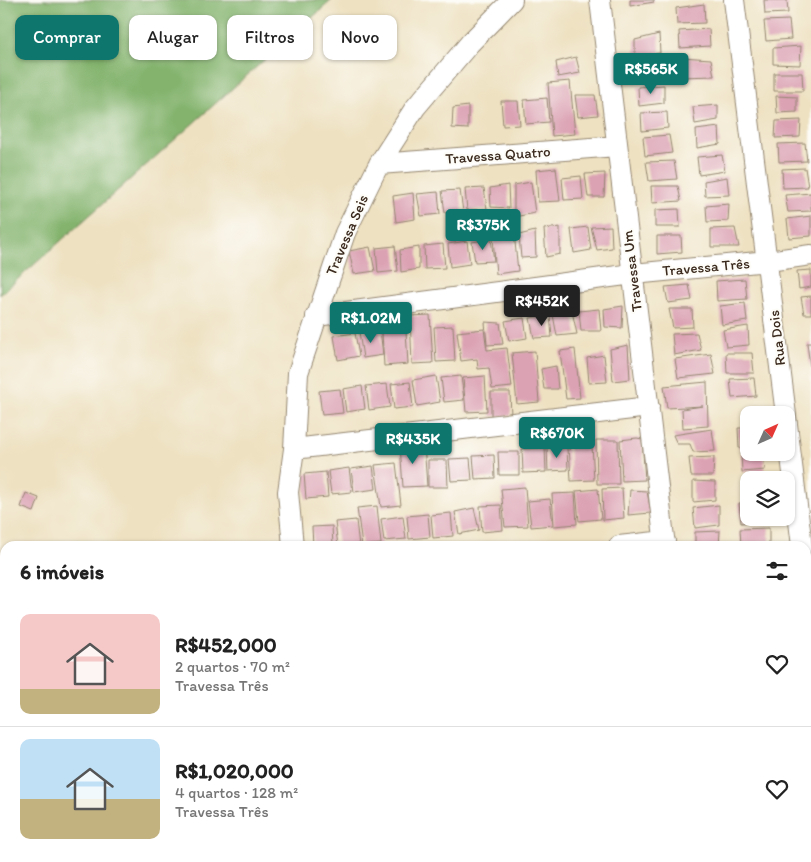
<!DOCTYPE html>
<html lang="pt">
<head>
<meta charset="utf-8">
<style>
  body { margin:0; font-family:Itim,sans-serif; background:#f2f2f2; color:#222; height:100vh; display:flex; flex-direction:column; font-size:19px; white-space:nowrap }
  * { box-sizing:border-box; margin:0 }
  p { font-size:16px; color:#767676 }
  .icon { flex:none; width:28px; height:28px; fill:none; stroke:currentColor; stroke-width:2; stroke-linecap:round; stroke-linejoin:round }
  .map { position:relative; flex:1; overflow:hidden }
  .sheet { position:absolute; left:0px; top:541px; width:811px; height:321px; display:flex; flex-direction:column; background:#fff; border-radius:15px 15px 0 0; box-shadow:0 1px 4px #0004 }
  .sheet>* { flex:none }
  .banner { position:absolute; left:15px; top:15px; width:500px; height:45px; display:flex; gap:10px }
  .needle { width:32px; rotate:45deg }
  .buttons { position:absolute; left:740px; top:406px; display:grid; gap:10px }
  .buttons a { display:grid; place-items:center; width:55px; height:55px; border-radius:10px; background:#fff; box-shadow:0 1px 4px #0004; font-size:25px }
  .price { position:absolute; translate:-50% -42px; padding:0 11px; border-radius:5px; background:#0f766e; color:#fff; font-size:16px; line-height:32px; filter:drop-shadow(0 1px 2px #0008) }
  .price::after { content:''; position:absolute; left:50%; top:30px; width:15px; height:11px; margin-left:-8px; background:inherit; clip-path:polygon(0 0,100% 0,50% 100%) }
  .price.on { background:#222; color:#fff }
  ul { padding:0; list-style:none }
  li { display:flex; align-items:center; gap:15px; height:125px; padding:0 20px }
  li+li { border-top:1px solid #e0e0e0 }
  li span { display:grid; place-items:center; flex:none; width:140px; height:100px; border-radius:10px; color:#555 }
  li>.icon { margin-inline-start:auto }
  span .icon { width:60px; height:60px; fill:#fffc; stroke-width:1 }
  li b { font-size:21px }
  h2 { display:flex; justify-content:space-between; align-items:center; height:60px; padding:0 20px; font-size:21px }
  .chip { padding:0 18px; border-radius:10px; background:#fff; box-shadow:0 1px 4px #0004; font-size:18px; line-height:45px }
  .chip.on { background:#0f766e; color:#fff }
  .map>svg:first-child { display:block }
  .forest { fill:#83b36d; stroke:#5f6e46 }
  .building { fill:#dba2b4 }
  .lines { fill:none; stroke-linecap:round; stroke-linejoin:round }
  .minor-casing { stroke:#948670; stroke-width:22 }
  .minor { stroke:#fff; stroke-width:20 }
  .labels { text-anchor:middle; stroke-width:4; stroke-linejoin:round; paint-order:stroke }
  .street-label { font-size:15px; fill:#3b2a1e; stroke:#fdfcf7 }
</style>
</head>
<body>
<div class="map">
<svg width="811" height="862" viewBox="0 0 811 862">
  <rect width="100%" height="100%" fill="#fdfcf7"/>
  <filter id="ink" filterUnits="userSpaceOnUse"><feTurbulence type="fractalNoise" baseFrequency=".02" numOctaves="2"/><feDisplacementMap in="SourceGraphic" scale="10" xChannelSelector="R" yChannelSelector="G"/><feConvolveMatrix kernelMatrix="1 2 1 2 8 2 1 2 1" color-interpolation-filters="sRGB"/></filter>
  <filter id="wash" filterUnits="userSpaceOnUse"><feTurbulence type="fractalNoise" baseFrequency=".0096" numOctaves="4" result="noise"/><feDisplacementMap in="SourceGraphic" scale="20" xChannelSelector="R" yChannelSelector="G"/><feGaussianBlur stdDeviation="1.12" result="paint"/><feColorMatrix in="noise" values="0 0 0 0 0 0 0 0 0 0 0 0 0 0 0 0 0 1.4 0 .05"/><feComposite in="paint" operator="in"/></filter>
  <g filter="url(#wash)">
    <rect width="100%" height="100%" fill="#eee1c1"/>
    <path class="forest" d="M0,0H332L0,295Z"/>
    <g id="blocks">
      <path class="building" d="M630,0H654V2L630,6Z
        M764,0H787L788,13L765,14Z
        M704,4L705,23L677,24L676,8Z
        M789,20L791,39L766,41L764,21Z
        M709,29L710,46L680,48L679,31Z
        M659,34L660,53L635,56V40Z
        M801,46L800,65L773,64V48Z
        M576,57L580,73L558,77L556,62Z
        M681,57L711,59L714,76L682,77Z
        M662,60L663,78L639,81L637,61Z
        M774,73H802L803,91H774Z
        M570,81L575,134L552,136L548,83Z
        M664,85V103L639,106L638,87Z
        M575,95H595L598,115L578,117Z
        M776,96L797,97V112L777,113Z
        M547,98L549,122L526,124L524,100Z
        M501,101H518L520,125L503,126Z
        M718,105V120L695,124L693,107Z
        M468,106V129L452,128L453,108Z
        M667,112L668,128L642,131L641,113Z
        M801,120L800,137L775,138L776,121Z
        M719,127L720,144L697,148L696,130Z
        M669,135L672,153L645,156L643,137Z
        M805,143L807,161L779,162L778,144Z
        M722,155L725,171L699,175L697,157Z
        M674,161L677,179L649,181L646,162Z
        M556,168L560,201L538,202L536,170Z
        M805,168L808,187L783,188L782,169Z
        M605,173L604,197H588L585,174Z
        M581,176L583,199L564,200L562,178Z
        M727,177L729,195L705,196L704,181Z
        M531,182L535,213L514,217V185Z
        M508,185L509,208L491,207L490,188Z
        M651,186H678L681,201L652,203Z
        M484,188L487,209L467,210L465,189Z
        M460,190L463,212L445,213L442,191Z
        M438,192L440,214L421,216L417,194Z
        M413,193L415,219L396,222L393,196Z
        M811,193V211L788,212L785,195Z
        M729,204L728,221L707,222L706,206Z
        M679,209L680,227H655V210Z
        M811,216V236L789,238L787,219Z
        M513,223L518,271L496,274L492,225Z
        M611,226L612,248L597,250L591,227Z
        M560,227V254L546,257L544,229Z
        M588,227L591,250L574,253L571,229Z
        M735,228L739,247H711V229Z
        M535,231L536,257L521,258L519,235Z
        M657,236H681L682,252L657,254Z
        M491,239L494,261L475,262L472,242Z
        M467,241L470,264L450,267L448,244Z
        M443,244L445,268L425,269L424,246Z
        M395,246L398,271L378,273L376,248Z
        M370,247L375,271L354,274L349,251Z
        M419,247V269L401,272L400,250Z
        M811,270V287L799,289L797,271Z
        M745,279L747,299L717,301L716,281Z
        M689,285L692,300L668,303L665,287Z
        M811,296V314H804L801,297Z
        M745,303L747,321L722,325L720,306Z
        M623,306L622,328L605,327L604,309Z
        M599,309L601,331H581L579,311Z
        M669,309H692L693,327L673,328Z
        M572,311L577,334L557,336L553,315Z
        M405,315L408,364L384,366L381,316Z
        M430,315L433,363L412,364L410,316Z
        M550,315L552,337L534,338L530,318Z
        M524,318L527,338L509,341L505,321Z
        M485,322L500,323L503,344L487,345Z
        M453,326L455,361L436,362L434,327Z
        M748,326L749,345L726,347L723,330Z
        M484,329L487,350L507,348L512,387L492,389L489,368L478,369L477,359L461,361L457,332Z
        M380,330L383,355L363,358L359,332Z
        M355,333L359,356L338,360L334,336Z
        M697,333L701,350L674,355L672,334Z
        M807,343H811V366H810Z
        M628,345L630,379L613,381L610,349Z
        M575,349L580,398L566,399L560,351Z
        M535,351L539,402L517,404L512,353Z
        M726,353H752L754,373H727Z
        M711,354L715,374L678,378L675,359Z
        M604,355L607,382L589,383L587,358Z
        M556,366L558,389H544L541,369Z
        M436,376L440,402L417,406L413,380Z
        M461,376L464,400L444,402L441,378Z
        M485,376L487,411L466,412L463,378Z
        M754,378L756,396L732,398L730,379Z
        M410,382L413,407L394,409L391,384Z
        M707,382L708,426L683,428L682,409L703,406L667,408L664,386Z
        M387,384L390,407L369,410L366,386Z
        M362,386L365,409L346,412L343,389Z
        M340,389L343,413L322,415L319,391Z
        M491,392H510L511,416H491Z
        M591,427L594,480L571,481L568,428Z
        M738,428H749V448H739Z
        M712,429L715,451L693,452L690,444H677L673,435Z
        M637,438L642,439L645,480L622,481L620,440Z
        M596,440H618L619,484H597Z
        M424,444L427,486L403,487L400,445Z
        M545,448L546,472L523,473L522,449Z
        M547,448H567L568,470L548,471Z
        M498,452H519V475H499Z
        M763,452L765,470L742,472L741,453Z
        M494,455L495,478L475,479L473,456Z
        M714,457L713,476H691L689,458Z
        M470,458L472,480L451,481L449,459Z
        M428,460H447L448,487H428Z
        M396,463L401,505L381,507L375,465Z
        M373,466L376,489L354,492L351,469Z
        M349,468L352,492L331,494L328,471Z
        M326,472L328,497L306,499L304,474Z
        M767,477V480H749V490H747L746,479Z
        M693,481L715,482V500L693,502Z
        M525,487L528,526L505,527L501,489Z
        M622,488L624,518L603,520L602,489Z
        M598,489L601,519L579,521L576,491Z
        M630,490L647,491L651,513L628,515Z
        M26,493L39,498L34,512L21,507Z
        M575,493L577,524L554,526L552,494Z
        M550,499L553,525L531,527L528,501Z
        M739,503H749V518H771V520L741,523Z
        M501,505L503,530L482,532L480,506Z
        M719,505V525L695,528L693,508Z
        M377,506L381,544L362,546L357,508Z
        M474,508L479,530L459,534L455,512Z
        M451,513L453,536L433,538L431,515Z
        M428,514L430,537L409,539L407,516Z
        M403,516L406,539L384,541L381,519Z
        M356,520L359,546H338L335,522Z
        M332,526L333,546H313L312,527Z
        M769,528V544L741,546L740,529Z
        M720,531L719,546H695V532Z
        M585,858H616L620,862H580Z
        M621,858H642L638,862H625Z
        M724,858H756L751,862H728Z"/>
    </g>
  </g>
  <g filter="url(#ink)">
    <use href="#blocks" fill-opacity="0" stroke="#948670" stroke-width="1"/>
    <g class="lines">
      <defs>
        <path id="minor" d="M600,0L665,546
          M734,0L786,415
          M379,164L617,146
          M316,316L633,274L768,261L811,255
          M786,416L802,546
          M294,449L649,407
          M293,546L288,492L294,449L298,373L345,233L379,164L415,108L470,43L512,0
          M619,546L665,541
          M806,583L811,623
          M806,781L811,780
          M768,858L773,862
          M675,862L680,858"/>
      </defs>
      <use href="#minor" class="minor-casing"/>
      <use href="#minor" class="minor"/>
    </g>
  </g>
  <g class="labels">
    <g class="street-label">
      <text transform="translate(498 155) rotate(-4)" y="5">Travessa Quatro</text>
      <text transform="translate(347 235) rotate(-67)" y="5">Travessa Seis</text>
      <text transform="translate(706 267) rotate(-5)" y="5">Travessa Três</text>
      <text transform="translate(632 271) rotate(-97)" y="5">Travessa Um</text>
      <text transform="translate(777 338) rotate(-97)" y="5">Rua Dois</text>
    </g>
  </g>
</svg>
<div class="buttons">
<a><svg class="needle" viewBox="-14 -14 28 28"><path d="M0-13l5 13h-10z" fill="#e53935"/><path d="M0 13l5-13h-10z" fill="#767676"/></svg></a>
<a><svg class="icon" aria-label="layers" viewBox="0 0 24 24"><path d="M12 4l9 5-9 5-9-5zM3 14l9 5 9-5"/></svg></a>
</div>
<b class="price" style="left:651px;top:95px">R$565K</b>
<b class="price" style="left:483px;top:251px">R$375K</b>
<b class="price on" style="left:542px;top:327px">R$452K</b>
<b class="price" style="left:371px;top:344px">R$1.02M</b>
<b class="price" style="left:557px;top:459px">R$670K</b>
<b class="price" style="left:413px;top:465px">R$435K</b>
<div class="banner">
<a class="chip on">Comprar</a>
<a class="chip">Alugar</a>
<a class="chip">Filtros</a>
<a class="chip">Novo</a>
</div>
<section class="sheet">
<h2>6 imóveis<svg class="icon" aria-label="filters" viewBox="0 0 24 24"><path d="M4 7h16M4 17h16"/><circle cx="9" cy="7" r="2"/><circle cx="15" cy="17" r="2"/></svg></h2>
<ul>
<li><span style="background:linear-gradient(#f6c9c9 75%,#c2b280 0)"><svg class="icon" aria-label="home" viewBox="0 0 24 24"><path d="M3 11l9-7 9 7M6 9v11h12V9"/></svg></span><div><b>R$452,000</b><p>2 quartos · 70 m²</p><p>Travessa Três</p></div><svg class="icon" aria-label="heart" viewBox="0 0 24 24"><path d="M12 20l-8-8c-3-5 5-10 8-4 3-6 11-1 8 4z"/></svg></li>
<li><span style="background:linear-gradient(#bfe0f5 60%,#c2b280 0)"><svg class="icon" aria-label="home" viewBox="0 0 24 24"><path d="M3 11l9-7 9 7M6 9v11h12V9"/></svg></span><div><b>R$1,020,000</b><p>4 quartos · 128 m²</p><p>Travessa Três</p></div><svg class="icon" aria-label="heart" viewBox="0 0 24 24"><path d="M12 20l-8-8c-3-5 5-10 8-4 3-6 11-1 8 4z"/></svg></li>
</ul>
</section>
</div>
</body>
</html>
